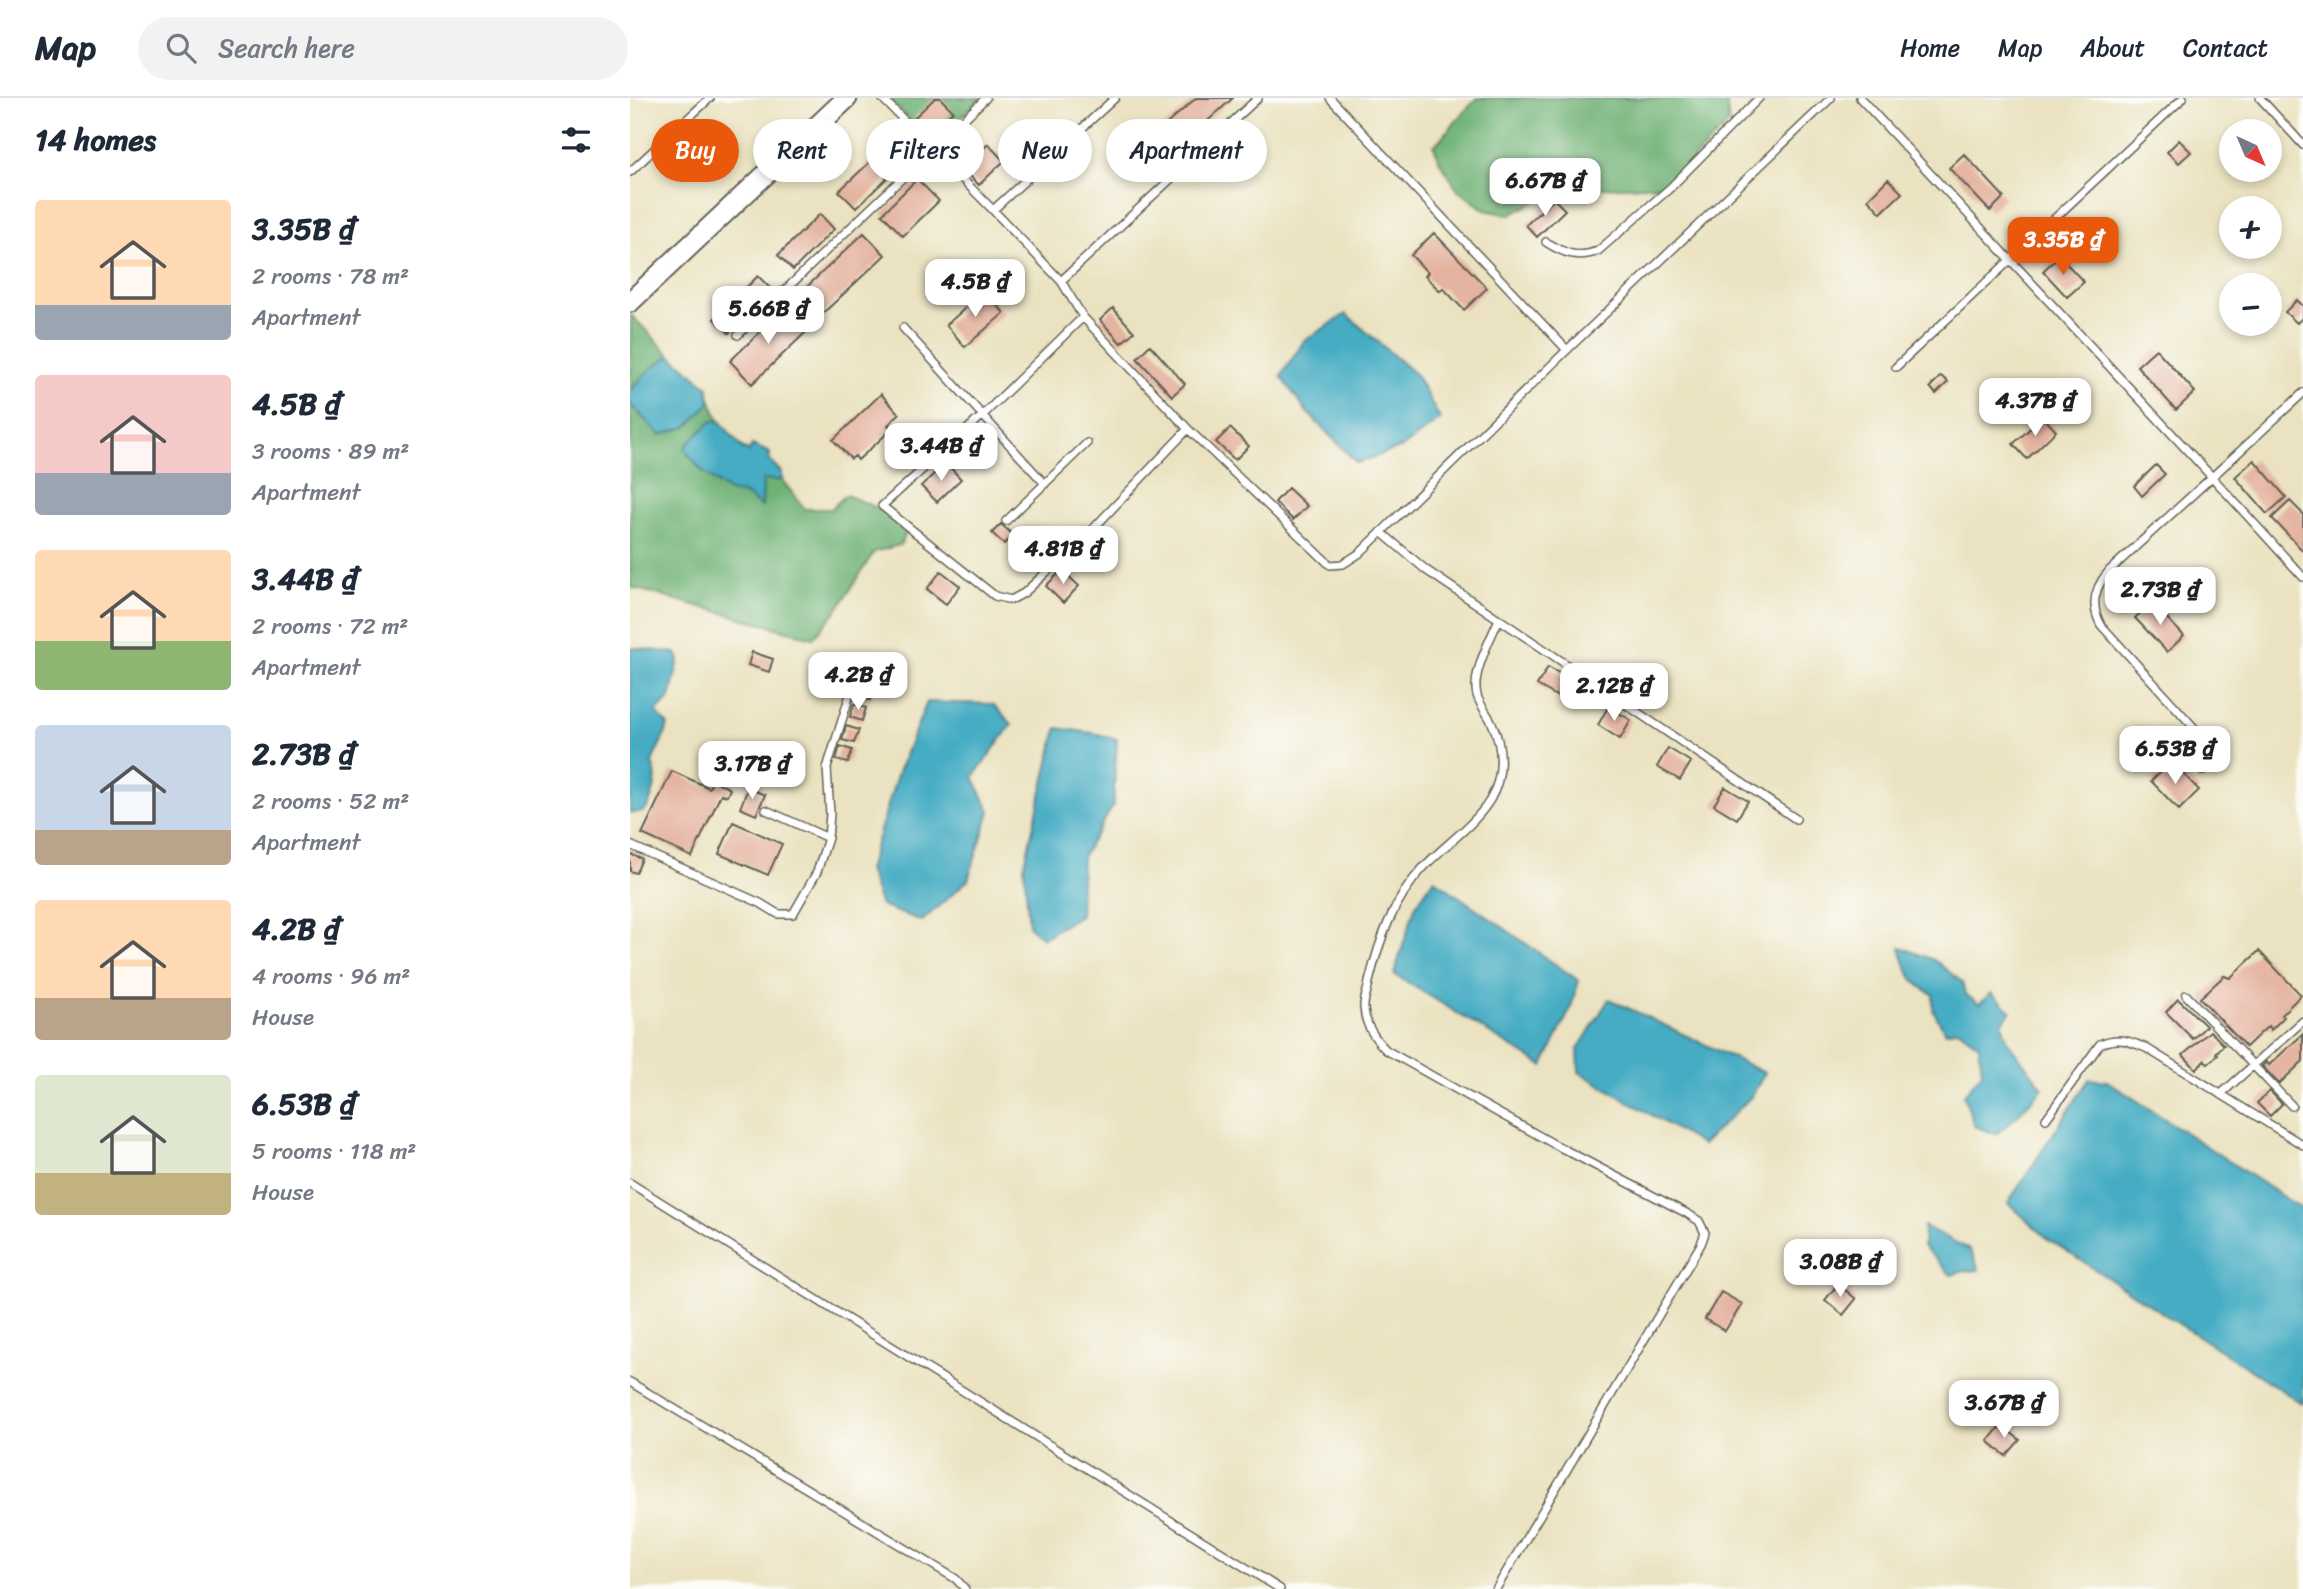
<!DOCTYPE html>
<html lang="en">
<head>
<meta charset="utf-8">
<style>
  body { margin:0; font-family:Sriracha,sans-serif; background:#f2f2f3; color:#1f2937; height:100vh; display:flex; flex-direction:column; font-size:26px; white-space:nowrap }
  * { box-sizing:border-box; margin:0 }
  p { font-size:23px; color:#747a83 }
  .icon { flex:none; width:38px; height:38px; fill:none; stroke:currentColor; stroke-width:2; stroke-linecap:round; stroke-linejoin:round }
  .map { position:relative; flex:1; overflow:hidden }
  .panel { display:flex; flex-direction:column; background:#fff; width:630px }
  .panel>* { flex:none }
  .banner { position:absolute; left:21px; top:21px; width:665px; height:63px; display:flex; gap:14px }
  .needle { width:46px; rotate:136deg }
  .controls { position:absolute; left:1589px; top:21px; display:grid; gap:14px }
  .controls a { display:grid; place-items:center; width:63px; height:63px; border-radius:50%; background:#fff; box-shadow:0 4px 10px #0003; font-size:35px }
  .price { position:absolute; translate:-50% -60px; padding:0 16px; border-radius:14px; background:#fff; color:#222; font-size:23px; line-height:46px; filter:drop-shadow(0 2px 4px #0008) }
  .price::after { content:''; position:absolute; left:50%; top:42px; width:21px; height:16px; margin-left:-10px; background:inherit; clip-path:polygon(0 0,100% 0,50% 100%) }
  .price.on { background:#ea580c; color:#fff }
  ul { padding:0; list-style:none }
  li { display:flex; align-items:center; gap:21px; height:175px; padding:0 35px }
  li span { display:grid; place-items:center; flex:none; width:196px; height:140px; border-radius:7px; color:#555 }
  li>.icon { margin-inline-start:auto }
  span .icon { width:84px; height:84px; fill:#fffc; stroke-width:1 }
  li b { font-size:30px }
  h2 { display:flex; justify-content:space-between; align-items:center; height:84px; padding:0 35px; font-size:30px }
  .pill { padding:0 24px; border-radius:32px; background:#fff; box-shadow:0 4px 10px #0003; font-size:24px; line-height:63px }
  .pill.on { background:#ea580c; color:#fff }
  header { display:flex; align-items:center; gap:42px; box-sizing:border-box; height:98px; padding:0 35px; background:#fff; border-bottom:2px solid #e0e1e3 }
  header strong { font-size:33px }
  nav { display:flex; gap:38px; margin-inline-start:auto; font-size:24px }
  .search { width:490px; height:63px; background:#f2f2f3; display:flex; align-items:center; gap:18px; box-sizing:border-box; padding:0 24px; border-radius:38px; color:#747a83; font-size:26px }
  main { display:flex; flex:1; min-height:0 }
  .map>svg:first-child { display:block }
  .forest { fill:#6db175; stroke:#446648; stroke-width:2 }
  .water { fill:#44acc3; stroke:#306470; stroke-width:2 }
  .building { fill:#e5b4a1 }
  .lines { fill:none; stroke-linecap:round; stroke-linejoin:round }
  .lane-casing { stroke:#646155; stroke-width:10 }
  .secondary-casing { stroke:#646155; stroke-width:23 }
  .lane { stroke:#fff; stroke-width:7 }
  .secondary { stroke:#fff; stroke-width:19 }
</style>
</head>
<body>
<header>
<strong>Map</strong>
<div class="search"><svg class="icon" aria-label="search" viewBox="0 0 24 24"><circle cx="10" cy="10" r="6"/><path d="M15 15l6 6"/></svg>Search here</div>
<nav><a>Home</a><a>Map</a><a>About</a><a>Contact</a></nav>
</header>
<main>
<section class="panel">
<h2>14 homes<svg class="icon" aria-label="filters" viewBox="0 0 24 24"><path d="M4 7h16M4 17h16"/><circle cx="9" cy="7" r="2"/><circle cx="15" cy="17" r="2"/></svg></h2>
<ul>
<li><span style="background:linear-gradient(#ffd9b3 75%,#9aa5b1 0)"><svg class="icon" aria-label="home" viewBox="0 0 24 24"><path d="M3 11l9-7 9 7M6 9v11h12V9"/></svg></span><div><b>3.35B ₫</b><p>2 rooms · 78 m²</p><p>Apartment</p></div></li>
<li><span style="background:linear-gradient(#f6c9c9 70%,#9aa5b1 0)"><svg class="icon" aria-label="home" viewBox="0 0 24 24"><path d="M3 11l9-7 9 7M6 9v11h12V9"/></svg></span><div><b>4.5B ₫</b><p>3 rooms · 89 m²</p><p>Apartment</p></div></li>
<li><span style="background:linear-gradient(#ffd9b3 65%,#8fb573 0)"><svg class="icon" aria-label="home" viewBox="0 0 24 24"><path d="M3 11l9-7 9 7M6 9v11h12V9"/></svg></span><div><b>3.44B ₫</b><p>2 rooms · 72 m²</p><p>Apartment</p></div></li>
<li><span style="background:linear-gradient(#c9d6e8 75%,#b9a48a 0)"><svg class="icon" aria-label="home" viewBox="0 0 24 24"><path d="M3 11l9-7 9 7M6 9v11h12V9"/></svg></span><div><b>2.73B ₫</b><p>2 rooms · 52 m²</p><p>Apartment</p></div></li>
<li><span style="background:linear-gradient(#ffd9b3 70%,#b9a48a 0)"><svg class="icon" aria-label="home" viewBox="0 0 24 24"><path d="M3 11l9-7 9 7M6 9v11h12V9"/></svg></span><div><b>4.2B ₫</b><p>4 rooms · 96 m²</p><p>House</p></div></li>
<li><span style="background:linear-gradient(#dfe7d0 70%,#c2b280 0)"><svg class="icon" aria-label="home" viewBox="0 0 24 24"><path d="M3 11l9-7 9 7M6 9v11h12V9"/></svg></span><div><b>6.53B ₫</b><p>5 rooms · 118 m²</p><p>House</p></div></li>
</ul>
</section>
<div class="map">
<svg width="1673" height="1491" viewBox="0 0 1673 1491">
  <rect width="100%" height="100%" fill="#fdfcf7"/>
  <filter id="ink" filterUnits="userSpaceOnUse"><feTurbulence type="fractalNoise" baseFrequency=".0143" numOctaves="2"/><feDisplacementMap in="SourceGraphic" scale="14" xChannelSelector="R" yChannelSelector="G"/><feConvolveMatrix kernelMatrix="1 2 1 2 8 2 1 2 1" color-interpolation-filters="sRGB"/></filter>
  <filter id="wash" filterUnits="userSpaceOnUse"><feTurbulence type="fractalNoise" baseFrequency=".00686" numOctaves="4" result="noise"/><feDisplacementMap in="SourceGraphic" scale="28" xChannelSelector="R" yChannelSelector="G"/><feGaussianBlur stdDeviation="1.57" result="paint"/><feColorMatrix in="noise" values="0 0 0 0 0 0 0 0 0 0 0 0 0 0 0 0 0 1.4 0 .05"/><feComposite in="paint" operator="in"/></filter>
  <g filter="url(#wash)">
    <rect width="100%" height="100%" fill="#eae2c0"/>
    <path class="forest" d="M258,0H351L303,46Z
      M847,0H1096L1099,25L1037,87L972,90L917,97L880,117L855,112L828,92L810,64L804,48Z
      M1,217L41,258L78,289C81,314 98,341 119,354L122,347L140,355L139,362L152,375V382L175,411H201L216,397L250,411L278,432L270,447L244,454L208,511L183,540L0,489Z"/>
    <path class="water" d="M716,216L787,278L810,321L773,349L727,365L676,313L651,278L674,243Z
      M41,258L78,289L80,305L57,329L30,337L0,306C0,302 0,298 1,294C5,284 30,261 41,258Z
      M82,323H90L112,350L119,354L122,347L140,355L139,362L152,375V382H133L132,409L115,396L98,393L72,373L55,352L57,346Z
      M5,550L46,555L49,562L40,600L26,614L38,627C35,642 25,651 22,666C30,681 23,694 18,709L12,714L0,715V551Z
      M297,604L363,606L382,626L343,679L360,713L338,782L292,823L251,808L238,772L268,674Z
      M427,630L463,635L487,641L483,708L452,759L450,817L413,840L399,829L394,768Z
      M804,781L949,883L940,912L913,968L764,876L785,809Z
      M1270,849L1304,862L1332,884L1335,896L1349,906L1361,895L1381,913L1372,925L1378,944L1413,990L1383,1022L1366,1036L1344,1028L1334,997L1352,974L1349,947L1328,931L1315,934L1303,912V896C1282,887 1275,871 1270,849Z
      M979,901L1135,975L1121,999L1072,1047L949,974L948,951Z
      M1459,981L1477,983L1673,1112V1306L1418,1141L1378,1105Z
      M1294,1128L1340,1152L1349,1172L1330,1174L1321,1177L1293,1148Z"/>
    <g id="blocks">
      <path class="building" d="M305,0H310L323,13L301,35L285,19Z
        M566,0H603L511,83L494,64Z
        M1549,42L1561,54L1549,65L1537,54Z
        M358,46L374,63L349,87L333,71Z
        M1334,56L1374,99L1360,113L1319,70Z
        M241,63L257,80L226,110L209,93Z
        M287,81L309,103L273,138L252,116Z
        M1258,81L1272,95L1251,115L1238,101Z
        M924,101L935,112L907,139L896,127Z
        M190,116L204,131L163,172L148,157Z
        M234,135L255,157L188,220L167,198Z
        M804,135L857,190L834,212L813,190L810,193L795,178L798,175L781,157Z
        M1429,158L1454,184L1437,199L1413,173Z
        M128,178L142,192L99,235L84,221Z
        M355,193L374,215L335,249L316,227Z
        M1667,202L1673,208V219L1667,225L1655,214Z
        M483,210L504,234L491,245L470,222Z
        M154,211L176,234L122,286L100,263Z
        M520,247L555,286L542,298L507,260Z
        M1526,251L1565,294L1546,312L1507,268Z
        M1311,278L1318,284L1306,296L1300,289Z
        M251,296L269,316L258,327L262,331L228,362L225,358L221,361L203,342Z
        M1413,319L1426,333L1397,361L1383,346Z
        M600,330L619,348L605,362L586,344Z
        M1624,362L1656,399L1637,416L1605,379Z
        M316,365L331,381L307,404L291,388Z
        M1526,367L1535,376L1512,398L1504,388Z
        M658,390L677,408L663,422L645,404Z
        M1660,403L1673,416V453L1642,420Z
        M371,426L383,437L374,446L362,435Z
        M432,472L449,488L433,505L416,488Z
        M311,473L330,488L316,506L297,491Z
        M1499,475L1517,497L1496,515L1478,493Z
        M1522,504L1554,538L1537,554L1505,520Z
        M122,554L143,561L139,574L118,567Z
        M918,569L941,582L930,600L907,587Z
        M232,585L244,588L240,602L228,598Z
        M224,606L236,610L232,623L220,619Z
        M978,609L1001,622L990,641L968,627Z
        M216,628L229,632L224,645L212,642Z
        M210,648L222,652L218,665L206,662Z
        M1038,650L1061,664L1050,682L1027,669Z
        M1541,663L1569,692L1549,712L1521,683Z
        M42,673L79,690L83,682L100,691L97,698L91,696L62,759L12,736Z
        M1095,689L1118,703L1107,721L1084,707Z
        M118,690L135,697L126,717L110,710Z
        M103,724L152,746L138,777L89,756Z
        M0,756L12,761L6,775L0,773Z
        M1629,853L1671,897L1651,917L1654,919L1641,932L1638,928L1616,949L1570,900L1594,878L1600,880Z
        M1548,901L1576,928L1563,941L1536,914Z
        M1580,933L1594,947L1586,955L1588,957L1578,966L1575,962L1566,971L1553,957Z
        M1673,936V963L1649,986L1632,968L1636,964L1639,967Z
        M1640,993L1652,1006L1640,1018L1627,1005Z
        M1208,1186L1226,1201L1213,1217L1195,1202Z
        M1091,1194L1112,1206L1095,1233L1075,1221Z
        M1371,1327L1390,1342L1376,1358L1358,1343Z"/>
    </g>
  </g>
  <g filter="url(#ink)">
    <use href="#blocks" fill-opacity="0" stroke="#646155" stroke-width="2"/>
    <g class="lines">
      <defs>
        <path id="lane" d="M252,0L363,112
          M628,0L431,183L453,219L558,331L700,467L713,466L730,455L937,252L1201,0
          M700,0L937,252
          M1230,0L1582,379L1673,295
          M1630,0L1673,47
          M0,74L80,0
          M916,144C933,155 947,161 968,153L1040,90L1129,0
          M431,183L363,112L485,0
          M453,219L353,317L252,408L365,498L381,502L394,495L462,432L558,331
          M273,230L415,386
          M108,237L356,0
          M1266,269L1553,0
          M376,423L457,345
          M751,434L796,472L1166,721
          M1572,673L1580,664L1583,657L1579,646L1471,527C1460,507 1464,490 1479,473L1582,379L1673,479
          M136,712L198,740
          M0,747L130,805L148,816H163L187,774L198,740L200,716L197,670L228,571
          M1556,897L1662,1008
          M1591,996L1673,923
          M1416,1021L1470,946C1488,938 1499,943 1516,950L1673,1047
          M0,1085L650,1491
          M0,1284L326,1481L335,1491
          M866,1491L1071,1146L1075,1135L1069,1123L1058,1116L922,1045L756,952C745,941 735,927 734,910C733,903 738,892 739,884C749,843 763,802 793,770C814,747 844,728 860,702C874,678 873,649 862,625C858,616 849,606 847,597C841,576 861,540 869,521"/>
        <path id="secondary" d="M0,204L217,0"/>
      </defs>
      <use href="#lane" class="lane-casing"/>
      <use href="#secondary" class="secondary-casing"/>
      <use href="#lane" class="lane"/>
      <use href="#secondary" class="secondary"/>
    </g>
  </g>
</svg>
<div class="controls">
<a><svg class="needle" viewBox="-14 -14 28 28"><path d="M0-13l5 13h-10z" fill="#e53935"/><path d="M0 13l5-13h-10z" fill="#747a83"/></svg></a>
<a>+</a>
<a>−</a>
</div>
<b class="price" style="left:915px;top:120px">6.67B ₫</b>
<b class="price on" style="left:1433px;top:179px">3.35B ₫</b>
<b class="price" style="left:345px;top:221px">4.5B ₫</b>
<b class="price" style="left:138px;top:248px">5.66B ₫</b>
<b class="price" style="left:1405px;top:340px">4.37B ₫</b>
<b class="price" style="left:311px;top:385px">3.44B ₫</b>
<b class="price" style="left:433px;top:488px">4.81B ₫</b>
<b class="price" style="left:1530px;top:529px">2.73B ₫</b>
<b class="price" style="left:228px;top:614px">4.2B ₫</b>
<b class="price" style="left:984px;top:625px">2.12B ₫</b>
<b class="price" style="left:1545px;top:688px">6.53B ₫</b>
<b class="price" style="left:122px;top:703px">3.17B ₫</b>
<b class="price" style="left:1210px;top:1201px">3.08B ₫</b>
<b class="price" style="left:1374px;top:1342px">3.67B ₫</b>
<div class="banner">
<a class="pill on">Buy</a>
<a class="pill">Rent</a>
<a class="pill">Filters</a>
<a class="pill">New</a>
<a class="pill">Apartment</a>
</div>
</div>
</main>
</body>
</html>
